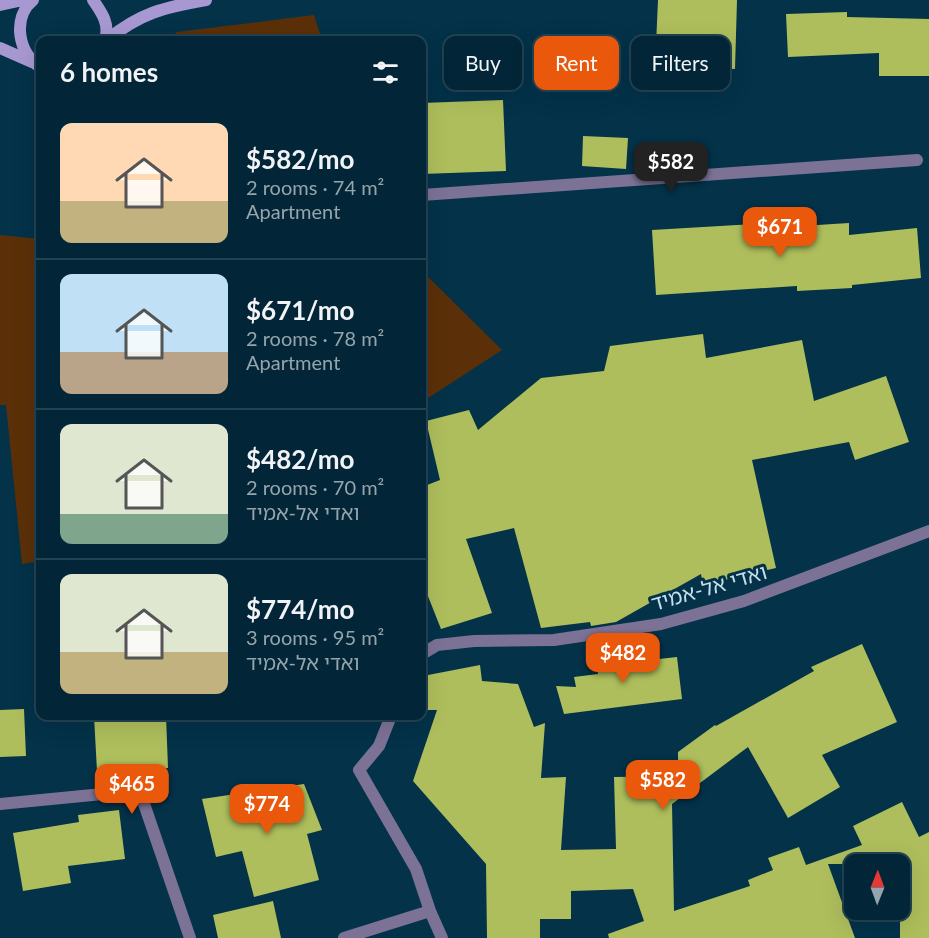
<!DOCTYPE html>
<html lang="en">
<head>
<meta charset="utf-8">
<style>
  body { margin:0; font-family:Lato,"Noto Sans Hebrew",sans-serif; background:#103242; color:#f1f3f6; height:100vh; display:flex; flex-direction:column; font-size:22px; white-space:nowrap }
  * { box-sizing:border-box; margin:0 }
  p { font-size:20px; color:#96a5ad }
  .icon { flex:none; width:33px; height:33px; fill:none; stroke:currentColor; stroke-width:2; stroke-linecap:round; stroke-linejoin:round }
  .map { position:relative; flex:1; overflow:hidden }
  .sheet { position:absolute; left:36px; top:36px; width:390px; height:684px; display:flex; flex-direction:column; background:#022637; border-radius:12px; box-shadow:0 6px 24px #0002,0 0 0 2px #234352 }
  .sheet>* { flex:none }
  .banner { position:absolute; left:444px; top:36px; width:394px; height:54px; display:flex; gap:12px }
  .needle { width:39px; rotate:1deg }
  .controls { position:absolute; left:844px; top:854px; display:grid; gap:12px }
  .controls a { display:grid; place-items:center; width:66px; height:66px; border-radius:12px; background:#022637; box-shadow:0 6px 24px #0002,0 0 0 2px #234352; font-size:30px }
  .price { position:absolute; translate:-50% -51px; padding:0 14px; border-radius:12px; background:#ea580c; color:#fff; font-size:20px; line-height:39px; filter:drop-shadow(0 2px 3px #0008) }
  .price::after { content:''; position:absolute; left:50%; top:36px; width:18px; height:14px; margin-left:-9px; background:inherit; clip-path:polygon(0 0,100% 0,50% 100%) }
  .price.selected { background:#222; color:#fff }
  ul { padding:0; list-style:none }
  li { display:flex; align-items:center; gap:18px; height:150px; padding:0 24px }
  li+li { border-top:2px solid #234352 }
  li span { display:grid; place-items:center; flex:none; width:168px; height:120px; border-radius:12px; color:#555 }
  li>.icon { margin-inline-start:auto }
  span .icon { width:72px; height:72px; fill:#fffc; stroke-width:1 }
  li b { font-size:26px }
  h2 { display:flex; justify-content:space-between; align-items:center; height:72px; padding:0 24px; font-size:26px }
  .chip { padding:0 21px; border-radius:12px; background:#022637; box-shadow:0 6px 24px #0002,0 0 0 2px #234352; font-size:21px; line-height:54px }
  .chip.selected { background:#ea580c; color:#fff }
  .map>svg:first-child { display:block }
  .green { fill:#5b3009 }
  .building { fill:#aebe5c }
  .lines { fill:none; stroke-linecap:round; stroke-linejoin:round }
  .street { stroke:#7c7296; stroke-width:12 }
  .secondary { stroke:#a898d2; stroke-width:12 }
  .labels { text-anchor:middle; stroke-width:6; stroke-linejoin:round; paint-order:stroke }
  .street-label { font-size:21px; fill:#c7deed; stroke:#033249 }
</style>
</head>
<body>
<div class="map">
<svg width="929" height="938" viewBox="0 0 929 938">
  <rect width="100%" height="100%" fill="#033249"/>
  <path class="green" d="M314,15L322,40H167L177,32Z
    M0,235L40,239V561L22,564L6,405H0Z
    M422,271L502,350L422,402Z"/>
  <path class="building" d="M658,0H737L735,69L655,67Z
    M847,12V17L929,19V76H879V53L788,57L786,14Z
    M503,100L506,171L422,174V103Z
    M583,136L628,138L626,169L582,166Z
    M849,223V235L917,228L921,278L852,285V288L797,291V286L656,295L652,230L754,224V229Z
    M703,334L706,358L802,340L814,401L886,376L909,442L855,460L849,442L752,460L776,568L703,585L701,574L616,622L591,626L590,622L541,628L514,528L466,539L492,613L441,629L422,581V487L440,480L426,421L469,410L478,430L541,378L604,371L610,346Z
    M862,644L897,722L822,755L840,787L788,818L748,747L672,804L674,911L750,886L748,880L773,870L768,858L799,847L806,865L862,845L853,826L902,802L919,837L929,832V938H900V864H828L855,938H609L608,934L644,921L633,889L571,891V919H540V938H487L486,864L413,781L437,710H422L428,675L480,665L482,681L518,684L534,727L545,723L541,778L566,777L561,850L616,849L614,777L688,776L678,762V752L715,725L716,726L814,671L811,667Z
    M640,652L641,661L677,657L682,699L564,714L556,686L576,687L574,677L598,674L596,657Z
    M24,709L26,756L0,757V710Z
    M94,716H166L168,768L97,771Z
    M304,784L322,830L307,834L319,880L254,897L242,851L216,857L202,799Z
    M119,810L125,859L68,866L71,883L23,891L13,833L79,822L78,815Z
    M273,901L281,938H218L213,915Z"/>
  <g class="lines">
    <path class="street" d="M422,195L917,160
      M422,654L437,645L474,641L554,640L661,624L744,601L929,531
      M391,716L379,746L359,770L416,869L430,911
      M0,804L123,792L141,795L190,938
      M344,938L430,911L442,938"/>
    <path class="secondary" d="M33,0C12,17 18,54 40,67
      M93,0C102,13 110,24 105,40
      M0,5L23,0
      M107,40C140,13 165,7 206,0
      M0,48L32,62"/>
  </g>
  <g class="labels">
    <g class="street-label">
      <text transform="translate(709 588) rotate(-16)" y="7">ואדי אל-אמיד</text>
    </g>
  </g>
</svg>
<div class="controls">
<a><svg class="needle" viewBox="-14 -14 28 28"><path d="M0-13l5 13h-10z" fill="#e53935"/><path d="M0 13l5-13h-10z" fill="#96a5ad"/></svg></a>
</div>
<b class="price selected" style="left:671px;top:193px">$582</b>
<b class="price" style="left:780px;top:258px">$671</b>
<b class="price" style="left:623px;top:684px">$482</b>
<b class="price" style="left:663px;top:811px">$582</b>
<b class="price" style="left:132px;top:815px">$465</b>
<b class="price" style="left:267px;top:835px">$774</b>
<div class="banner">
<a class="chip">Buy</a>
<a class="chip selected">Rent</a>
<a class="chip">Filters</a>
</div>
<section class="sheet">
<h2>6 homes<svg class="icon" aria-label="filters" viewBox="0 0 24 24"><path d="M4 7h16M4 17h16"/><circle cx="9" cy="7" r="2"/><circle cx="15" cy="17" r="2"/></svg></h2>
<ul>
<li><span style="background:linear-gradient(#ffd9b3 65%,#c2b280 0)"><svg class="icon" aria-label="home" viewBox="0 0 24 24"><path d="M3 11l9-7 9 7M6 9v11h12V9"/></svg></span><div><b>$582/mo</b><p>2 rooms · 74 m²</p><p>Apartment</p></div></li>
<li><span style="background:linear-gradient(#bfe0f5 65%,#b9a48a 0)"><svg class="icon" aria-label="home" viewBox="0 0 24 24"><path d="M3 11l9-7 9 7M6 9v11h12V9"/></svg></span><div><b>$671/mo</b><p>2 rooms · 78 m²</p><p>Apartment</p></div></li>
<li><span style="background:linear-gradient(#dfe7d0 75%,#7fa58c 0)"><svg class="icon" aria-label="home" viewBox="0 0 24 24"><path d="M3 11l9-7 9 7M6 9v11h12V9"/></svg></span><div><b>$482/mo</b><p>2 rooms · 70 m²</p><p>ואדי אל-אמיד</p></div></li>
<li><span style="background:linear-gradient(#dfe7d0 65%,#c2b280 0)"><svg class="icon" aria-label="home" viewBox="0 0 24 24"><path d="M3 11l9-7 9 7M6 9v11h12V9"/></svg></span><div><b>$774/mo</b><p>3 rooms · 95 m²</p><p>ואדי אל-אמיד</p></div></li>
</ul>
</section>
</div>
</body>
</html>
